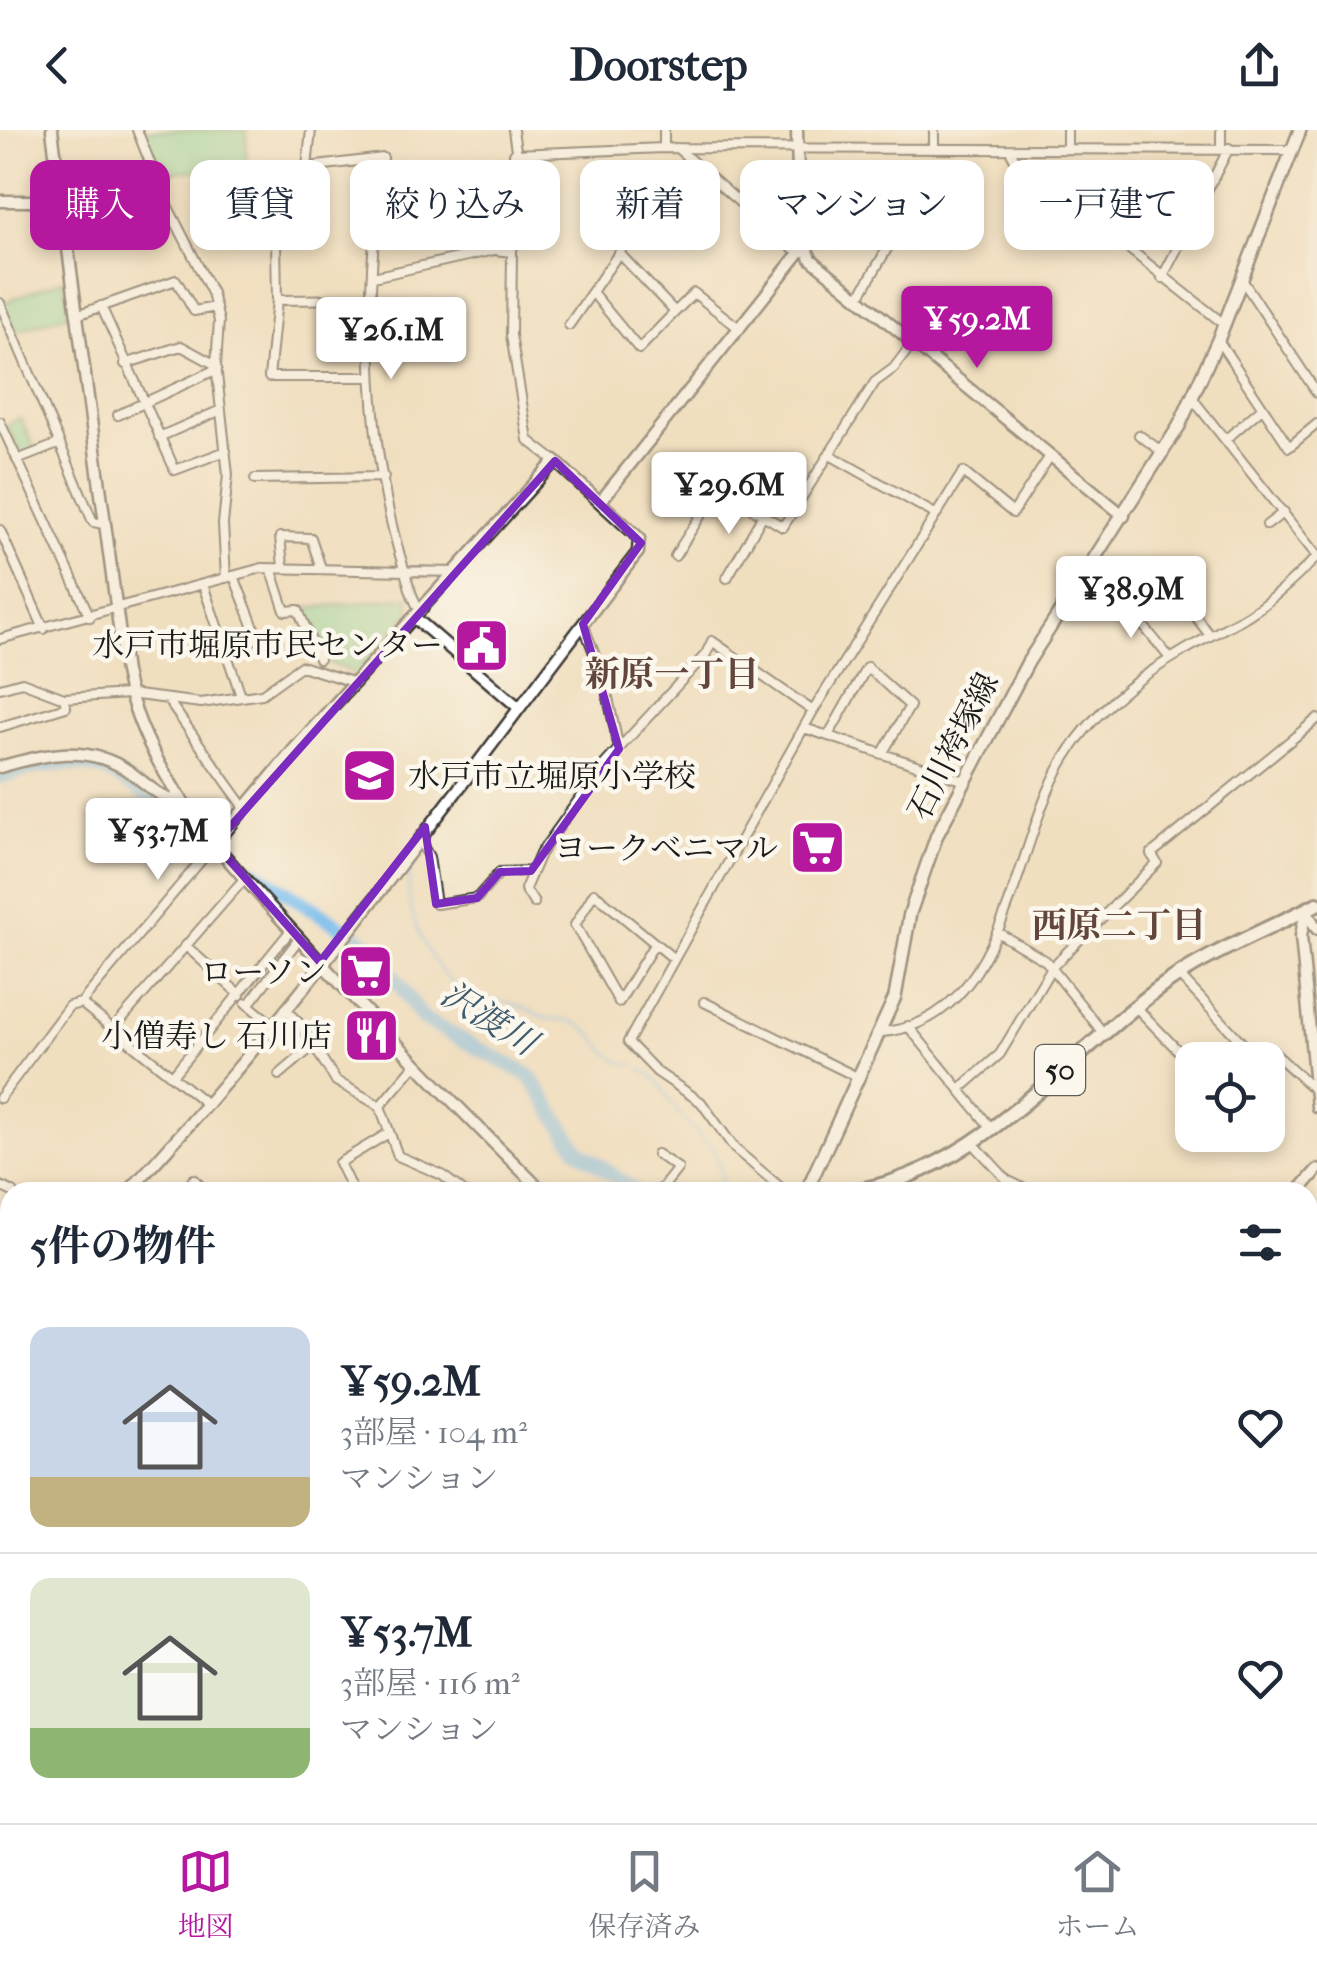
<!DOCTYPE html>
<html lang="ja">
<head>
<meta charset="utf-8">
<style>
  body { margin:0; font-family:"IM FELL French Canon","Noto Serif JP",serif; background:#f2f2f3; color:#1f2937; height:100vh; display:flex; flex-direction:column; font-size:38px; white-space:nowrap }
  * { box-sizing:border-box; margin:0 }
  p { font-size:32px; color:#747a83 }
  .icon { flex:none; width:55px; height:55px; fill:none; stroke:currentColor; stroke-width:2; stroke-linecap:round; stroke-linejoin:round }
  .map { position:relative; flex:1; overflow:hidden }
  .panel { position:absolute; left:0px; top:1052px; width:1318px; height:642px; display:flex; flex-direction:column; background:#fff; border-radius:30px 30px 0 0; box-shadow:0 5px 15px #0003 }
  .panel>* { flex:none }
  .hud { position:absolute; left:30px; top:30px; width:1258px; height:90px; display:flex; gap:20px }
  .tools { position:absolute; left:1175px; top:912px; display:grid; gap:20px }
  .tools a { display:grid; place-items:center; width:110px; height:110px; border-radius:20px; background:#fff; box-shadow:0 5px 15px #0003; font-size:50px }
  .price { position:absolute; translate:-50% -85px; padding:0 22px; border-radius:10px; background:#fff; color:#222; font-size:32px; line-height:65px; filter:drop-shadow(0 2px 5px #0008) }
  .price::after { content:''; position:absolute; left:50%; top:60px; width:30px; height:22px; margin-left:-15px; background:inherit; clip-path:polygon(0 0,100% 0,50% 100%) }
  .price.on { background:#b5179e; color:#fff }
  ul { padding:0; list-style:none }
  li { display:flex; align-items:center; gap:30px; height:250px; padding:0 30px }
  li+li { border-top:2px solid #e0e1e3 }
  li span { display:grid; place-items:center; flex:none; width:280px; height:200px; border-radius:20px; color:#555 }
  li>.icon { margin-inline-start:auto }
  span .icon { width:120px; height:120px; fill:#fffc; stroke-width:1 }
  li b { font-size:42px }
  h2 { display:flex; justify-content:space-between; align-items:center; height:120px; padding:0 30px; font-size:42px }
  .tag { padding:0 35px; border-radius:20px; background:#fff; box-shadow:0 5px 15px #0003; font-size:35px; line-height:90px }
  .tag.on { background:#b5179e; color:#fff }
  header { display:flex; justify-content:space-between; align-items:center; height:130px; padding:0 30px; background:#fff; font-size:45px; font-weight:700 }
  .tab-bar { display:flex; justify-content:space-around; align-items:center; height:140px; border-top:2px solid #e0e1e3; background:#fff; font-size:28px; color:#747a83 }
  .tab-bar a { display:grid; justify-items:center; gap:5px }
  .tab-bar .on { color:#b5179e }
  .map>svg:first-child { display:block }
  .green { fill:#82d598; stroke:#4f785a; stroke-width:2.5 }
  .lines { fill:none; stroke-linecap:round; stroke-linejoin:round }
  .stream { stroke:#76bbec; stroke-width:2.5 }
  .river { stroke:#76bbec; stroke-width:15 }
  .minor-casing { stroke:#3c3934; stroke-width:12 }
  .tertiary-casing { stroke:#3c3934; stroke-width:15 }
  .secondary-casing { stroke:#3c3934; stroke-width:16 }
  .trunk-casing { stroke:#3c3934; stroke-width:18 }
  .minor { stroke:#fff; stroke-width:8 }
  .tertiary { stroke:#fff; stroke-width:10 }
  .secondary { stroke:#fff; stroke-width:11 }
  .trunk { stroke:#fff; stroke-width:12 }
  .rail-casing { stroke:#1c1c1c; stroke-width:6 }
  .rail { stroke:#fbf7ec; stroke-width:2.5; stroke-dasharray:8; stroke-linecap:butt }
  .marked { fill:none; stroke:#7b2cbf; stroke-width:8; stroke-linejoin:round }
  .labels { text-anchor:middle; stroke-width:9; stroke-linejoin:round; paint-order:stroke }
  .shield { fill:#fbf7ec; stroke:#5f5e5a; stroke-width:2.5 }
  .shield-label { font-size:30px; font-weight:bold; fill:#1c1c1c }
  .poi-label { font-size:32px; fill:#1c1c1c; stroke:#fbf7ec; text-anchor:end }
  .street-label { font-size:32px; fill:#1c1c1c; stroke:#fbf7ec }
  .neighbourhood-label { font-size:35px; font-weight:bold; fill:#62463b; stroke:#fbf7ec }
  .water-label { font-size:35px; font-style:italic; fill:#405c6f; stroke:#fbf7ec }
</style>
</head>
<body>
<header><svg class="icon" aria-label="back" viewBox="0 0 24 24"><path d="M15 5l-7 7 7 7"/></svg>Doorstep<svg class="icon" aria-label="share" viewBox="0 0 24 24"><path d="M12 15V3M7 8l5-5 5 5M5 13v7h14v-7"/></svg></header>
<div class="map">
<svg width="1317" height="1693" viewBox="0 0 1317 1693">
  <rect width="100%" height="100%" fill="#fbf7ec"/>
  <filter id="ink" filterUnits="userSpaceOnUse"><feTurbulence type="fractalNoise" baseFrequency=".01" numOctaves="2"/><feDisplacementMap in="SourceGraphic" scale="20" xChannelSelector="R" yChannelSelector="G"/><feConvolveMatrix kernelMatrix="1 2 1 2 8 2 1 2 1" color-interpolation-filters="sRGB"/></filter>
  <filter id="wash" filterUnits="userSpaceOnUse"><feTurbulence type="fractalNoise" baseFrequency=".0048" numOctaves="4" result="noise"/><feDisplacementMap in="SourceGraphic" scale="40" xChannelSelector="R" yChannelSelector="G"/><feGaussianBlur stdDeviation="2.25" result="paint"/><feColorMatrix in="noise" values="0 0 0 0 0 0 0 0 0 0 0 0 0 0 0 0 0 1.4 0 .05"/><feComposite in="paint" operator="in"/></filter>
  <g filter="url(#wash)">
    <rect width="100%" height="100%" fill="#f0dfbf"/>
    <path class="green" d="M142,0H247L246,37L158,43Z
      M64,149L69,184L15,202L2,173Z
      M20,288L35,319L22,325L6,295Z
      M409,467L410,482L356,544L322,530L301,479Z"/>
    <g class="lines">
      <path class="stream" d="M421,717C387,760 430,846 473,869C482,873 494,870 503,872C520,874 531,882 546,888C555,891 567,889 576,893C600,903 605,934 635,935
        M640,939C660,947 665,965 677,981C702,1014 724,1012 721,1062"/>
      <path class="river" d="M0,647C96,617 115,641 187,698
        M253,741L374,818L423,889L530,946L578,1020L637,1062
        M1308,1303L1317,1304"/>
    </g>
  </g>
  <g filter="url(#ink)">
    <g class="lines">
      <defs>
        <path id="minor" d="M137,0L166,73L212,163L219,191L216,235L228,345L223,394L226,448
          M513,0L520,47L512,122L511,205L528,310L555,331
          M664,0V18
          M1067,0V18
          M1221,0V18
          M677,18L792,118H803
          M934,19V0
          M1010,20L1014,28L1224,194
          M514,24L664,18L1291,20
          M688,29L619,123L675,182L694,163L740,199
          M307,37L311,0
          M373,147L494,120L512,122
          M1162,148L1229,18
          M1241,148L1317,263
          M592,162L639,219L675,182
          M858,169L910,79
          M277,170L372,169
          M0,173L93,392L104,394
          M101,176L175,340L226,321
          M77,185L176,150L194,181L216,177
          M569,195L619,123
          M1218,210L1289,317L1317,294
          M125,234L181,216L216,235
          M371,247H269L277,170L275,49L284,40L383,28C364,163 363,308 404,439C409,453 411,469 421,481
          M1192,268L1317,426
          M118,285L217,239
          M0,292L90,487
          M1139,305L1164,323
          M159,307L221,280
          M1225,310L1262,278
          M830,325L935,384
          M17,330L58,314
          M255,349L384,347
          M703,349L783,397L875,252L894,238L912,214
          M1267,395L1284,382
          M0,400L44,499
          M675,426L718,358
          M1192,432L1169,452L1209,504
          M283,436L280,407L311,408L321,438
          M271,438L285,481L298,480L319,529
          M727,448L763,385
          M203,455L241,566
          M1123,471L1169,527
          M583,494L604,549L619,619
          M0,509L262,438L455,442
          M226,519L258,508L234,446
          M0,558L22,552L64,568L129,564L201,573L262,564L301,536L356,553
          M167,569L245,678
          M0,597L66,577L64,568
          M804,598L965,651
          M828,606L867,537L910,576L882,624
          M419,709L429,727L436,774L477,768L500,742L531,741
          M534,773L525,759L540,724L602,637L706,524L712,511L813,581
          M997,802L1046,831L1104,904
          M655,813L619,872L575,795L594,763L674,829
          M186,816L240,865
          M1179,845L1258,930
          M704,872L859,948
          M81,873L208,975
          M246,873L272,894
          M248,875L299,809
          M1136,877L1192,935
          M285,879L300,894L336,951L380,976L398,1026L442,1045L464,1062
          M908,896L991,998
          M113,899L245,748
          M882,902C1007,892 1013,715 1063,631C1105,561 1171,527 1240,490C1269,474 1293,450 1317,427
          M1259,930L1270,919L1317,962
          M279,945L312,917
          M172,946L291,800
          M960,959L1000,924L1052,837L1157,733L1151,724L1317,589
          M0,968L69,876L81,873L215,714
          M380,976L415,935
          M972,1012L1007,1050L1031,1062
          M657,1024L678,1038L659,1062
          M0,1056L13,1062
          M182,1062L194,1049L205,1062
          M353,1062L339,1033L387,1004
          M547,1062H565
          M786,1062L735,1019L701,972L657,942L628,912L813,581L963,342L1013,383L1050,326
          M1308,1108L1317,1120
          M1308,1174L1317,1181
          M0,1638L10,1631
          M176,1685L182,1693
          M984,1685L989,1693
          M1123,1685L1127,1693
          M190,1693L200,1685
          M249,1693L259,1685
          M1059,1693L1062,1685"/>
        <path id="tertiary" d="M52,0L125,542C146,651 232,734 304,814C381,899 461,981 543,1062
          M797,0L799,101L811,129L1124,386
          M0,71H60
          M600,372L803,118
          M415,488L518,577
          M0,637C44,624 89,613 130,642C148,655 161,670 184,673
          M1306,780L1301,806L1317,977
          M1306,781L1317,799
          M128,1062C314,863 472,637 638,422L639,408L555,331L296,617L215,714
          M1298,1062L1317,1040
          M0,1197L10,1186
          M0,1337L10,1350
          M265,1685L272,1693
          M643,1693L652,1685
          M854,1693L859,1685
          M950,1693L953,1685"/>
        <path id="secondary" d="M806,1062L895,867L910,783L937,705L1028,532L1179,296L1218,210L1300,0"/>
        <path id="trunk" d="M846,1062C976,1046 1062,929 1162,856C1208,823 1267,800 1317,774
          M104,1693L114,1685"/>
      </defs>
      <use href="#minor" class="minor-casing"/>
      <use href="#tertiary" class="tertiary-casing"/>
      <use href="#secondary" class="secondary-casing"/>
      <use href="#trunk" class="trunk-casing"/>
      <use href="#minor" class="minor"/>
      <use href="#tertiary" class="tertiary"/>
      <use href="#secondary" class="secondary"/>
      <use href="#trunk" class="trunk"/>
      <defs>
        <path id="rail" d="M1308,1565L1317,1554
          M1184,1693L1191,1685"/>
      </defs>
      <use href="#rail" class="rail-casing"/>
      <use href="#rail" class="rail"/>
    </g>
  </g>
  <path d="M0 0H1317V1693H0ZM555,331L641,413L583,494L619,619L531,741L500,742L477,768L436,774L425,697L320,832L215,714Z" fill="#f0dfbf" fill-opacity=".55" fill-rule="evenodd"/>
  <path class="marked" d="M555,331L641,413L583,494L619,619L531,741L500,742L477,768L436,774L425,697L320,832L215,714Z"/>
  <defs>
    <symbol id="civic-square" viewBox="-11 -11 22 22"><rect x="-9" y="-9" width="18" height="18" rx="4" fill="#b5179e" stroke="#fbf7ec"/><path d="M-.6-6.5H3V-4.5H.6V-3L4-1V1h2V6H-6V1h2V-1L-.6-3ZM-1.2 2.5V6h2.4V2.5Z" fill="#fff"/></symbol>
    <symbol id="school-square" viewBox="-11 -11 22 22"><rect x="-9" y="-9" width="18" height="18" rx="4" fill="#b5179e" stroke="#fbf7ec"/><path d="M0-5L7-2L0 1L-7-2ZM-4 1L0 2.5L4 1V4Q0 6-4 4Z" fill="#fff"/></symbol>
    <symbol id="supermarket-square" viewBox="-11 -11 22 22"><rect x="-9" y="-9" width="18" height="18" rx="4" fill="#b5179e" stroke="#fbf7ec"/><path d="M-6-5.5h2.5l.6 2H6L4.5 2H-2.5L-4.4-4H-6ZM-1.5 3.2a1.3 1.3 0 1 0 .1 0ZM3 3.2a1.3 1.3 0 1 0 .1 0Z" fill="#fff"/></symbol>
    <symbol id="restaurant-square" viewBox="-11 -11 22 22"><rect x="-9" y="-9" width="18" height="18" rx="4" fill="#b5179e" stroke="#fbf7ec"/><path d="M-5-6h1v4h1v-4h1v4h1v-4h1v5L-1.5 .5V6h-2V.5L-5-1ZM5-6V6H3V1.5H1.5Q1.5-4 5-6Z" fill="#fff"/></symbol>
  </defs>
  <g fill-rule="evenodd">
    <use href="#civic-square" x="450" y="484" width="63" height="63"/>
    <use href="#school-square" x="338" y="614" width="63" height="63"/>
    <use href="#supermarket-square" x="786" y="686" width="63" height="63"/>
    <use href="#supermarket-square" x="334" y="810" width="63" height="63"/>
    <use href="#restaurant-square" x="340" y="874" width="63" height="63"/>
  </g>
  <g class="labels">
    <rect class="shield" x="1035" y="915" width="50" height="50" rx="8"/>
    <g class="shield-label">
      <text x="1060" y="950">50</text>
    </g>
    <g class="poi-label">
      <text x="443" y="526">水戸市堀原市民センター</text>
      <text x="408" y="657" text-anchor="start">水戸市立堀原小学校</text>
      <text x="778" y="729">ヨークベニマル</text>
      <text x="327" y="853">ローソン</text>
      <text x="332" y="917">小僧寿し 石川店</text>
    </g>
    <g class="street-label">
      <text transform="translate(953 616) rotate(-63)" y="11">石川袴塚線</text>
    </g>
    <g class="neighbourhood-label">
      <text x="672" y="556">新原一丁目</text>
      <text x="1119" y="807">西原二丁目</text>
    </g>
    <g class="water-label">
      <text transform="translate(489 888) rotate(32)" y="12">沢渡川</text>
    </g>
  </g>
</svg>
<div class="tools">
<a><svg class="icon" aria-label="locate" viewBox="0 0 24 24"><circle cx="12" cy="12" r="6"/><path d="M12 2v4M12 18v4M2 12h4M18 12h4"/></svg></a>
</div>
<b class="price on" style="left:977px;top:241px">¥59.2M</b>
<b class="price" style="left:391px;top:252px">¥26.1M</b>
<b class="price" style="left:729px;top:407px">¥29.6M</b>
<b class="price" style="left:1131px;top:511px">¥38.9M</b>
<b class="price" style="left:158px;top:753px">¥53.7M</b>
<div class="hud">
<a class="tag on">購入</a>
<a class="tag">賃貸</a>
<a class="tag">絞り込み</a>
<a class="tag">新着</a>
<a class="tag">マンション</a>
<a class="tag">一戸建て</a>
</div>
<section class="panel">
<h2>5件の物件<svg class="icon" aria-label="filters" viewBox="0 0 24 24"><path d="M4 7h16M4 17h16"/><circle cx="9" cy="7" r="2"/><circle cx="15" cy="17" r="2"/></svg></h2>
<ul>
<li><span style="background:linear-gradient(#c9d6e8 75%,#c2b280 0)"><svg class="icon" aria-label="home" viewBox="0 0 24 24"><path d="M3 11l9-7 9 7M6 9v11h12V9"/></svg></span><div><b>¥59.2M</b><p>3部屋 · 104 m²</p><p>マンション</p></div><svg class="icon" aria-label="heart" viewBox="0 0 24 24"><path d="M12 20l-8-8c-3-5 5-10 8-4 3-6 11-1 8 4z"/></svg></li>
<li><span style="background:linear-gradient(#dfe7d0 75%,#8fb573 0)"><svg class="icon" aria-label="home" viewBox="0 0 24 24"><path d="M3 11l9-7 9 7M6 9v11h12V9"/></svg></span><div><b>¥53.7M</b><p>3部屋 · 116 m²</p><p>マンション</p></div><svg class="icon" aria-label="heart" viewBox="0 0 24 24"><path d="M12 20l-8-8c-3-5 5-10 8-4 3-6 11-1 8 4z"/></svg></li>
</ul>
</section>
</div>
<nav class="tab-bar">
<a class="on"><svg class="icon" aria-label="map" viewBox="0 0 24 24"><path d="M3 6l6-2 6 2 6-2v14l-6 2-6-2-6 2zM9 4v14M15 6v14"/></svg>地図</a>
<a><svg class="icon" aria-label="saved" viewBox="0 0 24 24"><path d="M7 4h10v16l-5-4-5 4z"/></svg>保存済み</a>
<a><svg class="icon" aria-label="home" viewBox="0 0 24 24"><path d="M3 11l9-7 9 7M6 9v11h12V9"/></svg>ホーム</a>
</nav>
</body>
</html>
